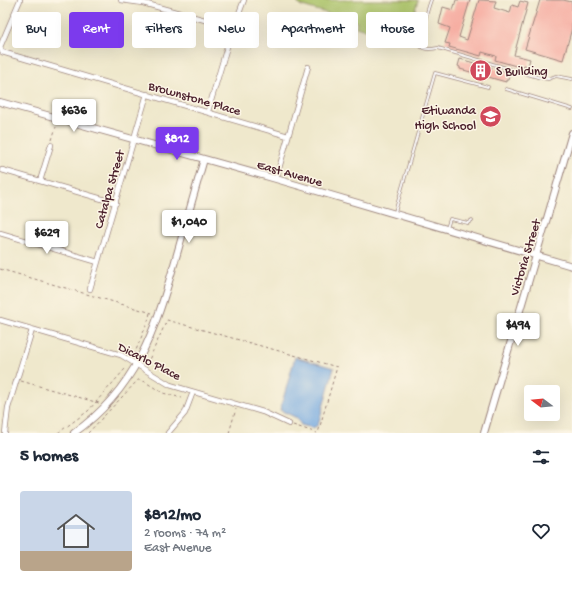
<!DOCTYPE html>
<html lang="en">
<head>
<meta charset="utf-8">
<style>
  body { margin:0; font-family:"Gochi Hand",sans-serif; background:#f2f2f3; color:#1f2937; height:100vh; display:flex; flex-direction:column; font-size:15px; white-space:nowrap }
  * { box-sizing:border-box; margin:0 }
  p { font-size:13px; color:#747a83 }
  .icon { flex:none; width:22px; height:22px; fill:none; stroke:currentColor; stroke-width:2; stroke-linecap:round; stroke-linejoin:round }
  .map { position:relative; height:433px; overflow:hidden }
  .sheet { display:flex; flex-direction:column; background:#fff; flex:1 }
  .sheet>* { flex:none }
  .guide { position:absolute; left:12px; top:12px; width:548px; height:36px; display:flex; gap:8px }
  .needle { width:26px; rotate:286deg }
  .controls { position:absolute; left:524px; top:385px; display:grid; gap:8px }
  .controls a { display:grid; place-items:center; width:36px; height:36px; border-radius:4px; background:#fff; box-shadow:0 4px 16px #0002; font-size:20px }
  .price { position:absolute; translate:-50% -34px; padding:0 9px; border-radius:4px; background:#fff; color:#222; font-size:13px; line-height:26px; filter:drop-shadow(0 1px 2px #0008) }
  .price::after { content:''; position:absolute; left:50%; top:24px; width:12px; height:9px; margin-left:-6px; background:inherit; clip-path:polygon(0 0,100% 0,50% 100%) }
  .price.selected { background:#7c3aed; color:#fff }
  ul { padding:0; list-style:none }
  li { display:flex; align-items:center; gap:12px; height:100px; padding:0 20px }
  li+li { border-top:1px solid #e0e1e3 }
  li span { display:grid; place-items:center; flex:none; width:112px; height:80px; border-radius:4px; color:#555 }
  li>.icon { margin-inline-start:auto }
  span .icon { width:48px; height:48px; fill:#fffc; stroke-width:1 }
  li b { font-size:17px }
  h2 { display:flex; justify-content:space-between; align-items:center; height:48px; padding:0 20px; font-size:17px }
  .pill { padding:0 14px; border-radius:4px; background:#fff; box-shadow:0 4px 16px #0002; font-size:14px; line-height:36px }
  .pill.selected { background:#7c3aed; color:#fff }
  .map>svg:first-child { display:block }
  .green { fill:#aac268; stroke:#7a704a }
  .water { fill:#73a8e0; stroke:#5e6486 }
  .building { fill:#f6aea3 }
  .lines { fill:none; stroke-linecap:round; stroke-linejoin:round }
  .lane-casing { stroke:#9c847c; stroke-width:3.5 }
  .street-casing { stroke:#9c847c; stroke-width:6 }
  .secondary-casing { stroke:#9c847c; stroke-width:8 }
  .path { stroke:#9c847c; stroke-width:1; stroke-dasharray:3 3; stroke-linecap:butt }
  .lane { stroke:#fff; stroke-width:2 }
  .street { stroke:#fff; stroke-width:4.5 }
  .secondary { stroke:#fff; stroke-width:6 }
  .labels { text-anchor:middle; stroke-width:3; stroke-linejoin:round; paint-order:stroke }
  .poi-label { font-size:13px; fill:#4a1f2b; stroke:#fcf5e5; text-anchor:start }
  .street-label { font-size:13px; fill:#4a1f2b; stroke:#fcf5e5 }
</style>
</head>
<body>
<div class="map">
<svg width="572" height="433" viewBox="0 0 572 433">
  <rect width="100%" height="100%" fill="#fcf5e5"/>
  <filter id="ink" filterUnits="userSpaceOnUse"><feTurbulence type="fractalNoise" baseFrequency=".025" numOctaves="2"/><feDisplacementMap in="SourceGraphic" scale="8" xChannelSelector="R" yChannelSelector="G"/><feConvolveMatrix kernelMatrix="1 2 1 2 8 2 1 2 1" color-interpolation-filters="sRGB"/></filter>
  <filter id="wash" filterUnits="userSpaceOnUse"><feTurbulence type="fractalNoise" baseFrequency=".012" numOctaves="4" result="noise"/><feDisplacementMap in="SourceGraphic" scale="16" xChannelSelector="R" yChannelSelector="G"/><feGaussianBlur stdDeviation="0.9" result="paint"/><feColorMatrix in="noise" values="0 0 0 0 0 0 0 0 0 0 0 0 0 0 0 0 0 1.4 0 .05"/><feComposite in="paint" operator="in"/></filter>
  <g filter="url(#wash)">
    <rect width="100%" height="100%" fill="#efe8cc"/>
    <path class="green" d="M297,0H418L407,38L402,40L356,27L357,22L299,5Z"/>
    <path class="water" d="M295,357L334,368L318,425L313,428L301,425L297,418L280,410Z"/>
    <g id="blocks">
      <path class="building" d="M456,0H470L459,37L467,40L479,0L496,1L494,8L510,13L512,5L518,7L520,1L528,3L514,55L530,59L528,66L524,65L523,68L495,60L496,56L482,52L481,56L449,47L450,44L445,43L450,28L439,24L443,7L453,10Z
        M540,0H563L572,2V28L563,60L525,49Z
        M460,59L510,73L508,80H506V82L460,69V67L458,66Z"/>
    </g>
  </g>
  <g filter="url(#ink)">
    <use href="#blocks" fill-opacity="0" stroke="#9c847c" stroke-width="1"/>
    <g class="lines">
      <defs>
        <path id="lane" d="M431,0C428,8 426,16 424,24C419,40 413,53 438,48L541,78L548,79L556,76L572,79
          M506,89L572,109
          M395,212L435,73L488,87
          M447,228L450,219L468,223L472,220"/>
        <path id="street" d="M20,0L0,47L2,52L288,136
          M121,0L143,3L234,28
          M208,111L229,40L244,0
          M2,170L116,203
          M276,179L308,67
          M40,181L51,145
          M0,233L98,262
          M90,289L147,94
          M0,320L121,355L170,385L263,412L289,424
          M5,433L8,408L32,330
          M168,433L185,413L193,392"/>
        <path id="secondary" d="M0,102L276,179L572,266
          M74,433C136,389 155,331 175,261C185,227 194,193 204,159
          M484,433L572,133"/>
      </defs>
      <use href="#lane" class="lane-casing"/>
      <use href="#street" class="street-casing"/>
      <use href="#secondary" class="secondary-casing"/>
      <path class="path" d="M52,140L56,127
        M0,269L152,313
        M134,355L148,321L150,313
        M147,364L167,320L337,367L318,433
        M21,381L99,403
        M293,425L317,433
        M58,433L88,411L125,369
        M88,433L138,380H142L163,393L182,398
        M229,433L236,409"/>
      <use href="#lane" class="lane"/>
      <use href="#street" class="street"/>
      <use href="#secondary" class="secondary"/>
    </g>
  </g>
  <defs>
    <symbol id="building-disc" viewBox="-11 -11 22 22"><circle r="9.5" fill="#d1495b" stroke="#fcf5e5"/><path d="M-4-6H4V6H1V3H-1V6H-4ZM-2.5-4.3h1.7v1.8h-1.7ZM.8-4.3h1.7v1.8H.8ZM-2.5-1h1.7V.8h-1.7ZM.8-1h1.7V.8H.8Z" fill="#fff"/></symbol>
    <symbol id="school-disc" viewBox="-11 -11 22 22"><circle r="9.5" fill="#d1495b" stroke="#fcf5e5"/><path d="M0-5L7-2L0 1L-7-2ZM-4 1L0 2.5L4 1V4Q0 6-4 4Z" fill="#fff"/></symbol>
  </defs>
  <g fill-rule="evenodd">
    <use href="#building-disc" x="468" y="58" width="25" height="25"/>
    <use href="#school-disc" x="478" y="104" width="25" height="25"/>
  </g>
  <g class="labels">
    <g class="poi-label">
      <text x="496" y="75">S Building</text>
      <text x="476" y="114" text-anchor="end">Etiwanda<tspan x="476" dy="15">High School</tspan></text>
    </g>
    <g class="street-label">
      <text transform="translate(195 97) rotate(16)" y="5">Brownstone Place</text>
      <text transform="translate(290 172) rotate(16)" y="5">East Avenue</text>
      <text transform="translate(108 189) rotate(-74)" y="5">Catalpa Street</text>
      <text transform="translate(524 257) rotate(-73)" y="5">Victoria Street</text>
      <text transform="translate(150 360) rotate(27)" y="5">Dicarlo Place</text>
    </g>
  </g>
</svg>
<div class="controls">
<a><svg class="needle" viewBox="-14 -14 28 28"><path d="M0-13l5 13h-10z" fill="#e53935"/><path d="M0 13l5-13h-10z" fill="#747a83"/></svg></a>
</div>
<b class="price" style="left:74px;top:133px">$636</b>
<b class="price selected" style="left:177px;top:161px">$812</b>
<b class="price" style="left:189px;top:244px">$1,040</b>
<b class="price" style="left:47px;top:255px">$629</b>
<b class="price" style="left:518px;top:347px">$494</b>
<div class="guide">
<a class="pill">Buy</a>
<a class="pill selected">Rent</a>
<a class="pill">Filters</a>
<a class="pill">New</a>
<a class="pill">Apartment</a>
<a class="pill">House</a>
</div>
</div>
<section class="sheet">
<h2>5 homes<svg class="icon" aria-label="filters" viewBox="0 0 24 24"><path d="M4 7h16M4 17h16"/><circle cx="9" cy="7" r="2"/><circle cx="15" cy="17" r="2"/></svg></h2>
<ul>
<li><span style="background:linear-gradient(#c9d6e8 75%,#b9a48a 0)"><svg class="icon" aria-label="home" viewBox="0 0 24 24"><path d="M3 11l9-7 9 7M6 9v11h12V9"/></svg></span><div><b>$812/mo</b><p>2 rooms · 74 m²</p><p>East Avenue</p></div><svg class="icon" aria-label="heart" viewBox="0 0 24 24"><path d="M12 20l-8-8c-3-5 5-10 8-4 3-6 11-1 8 4z"/></svg></li>
</ul>
</section>
</body>
</html>
